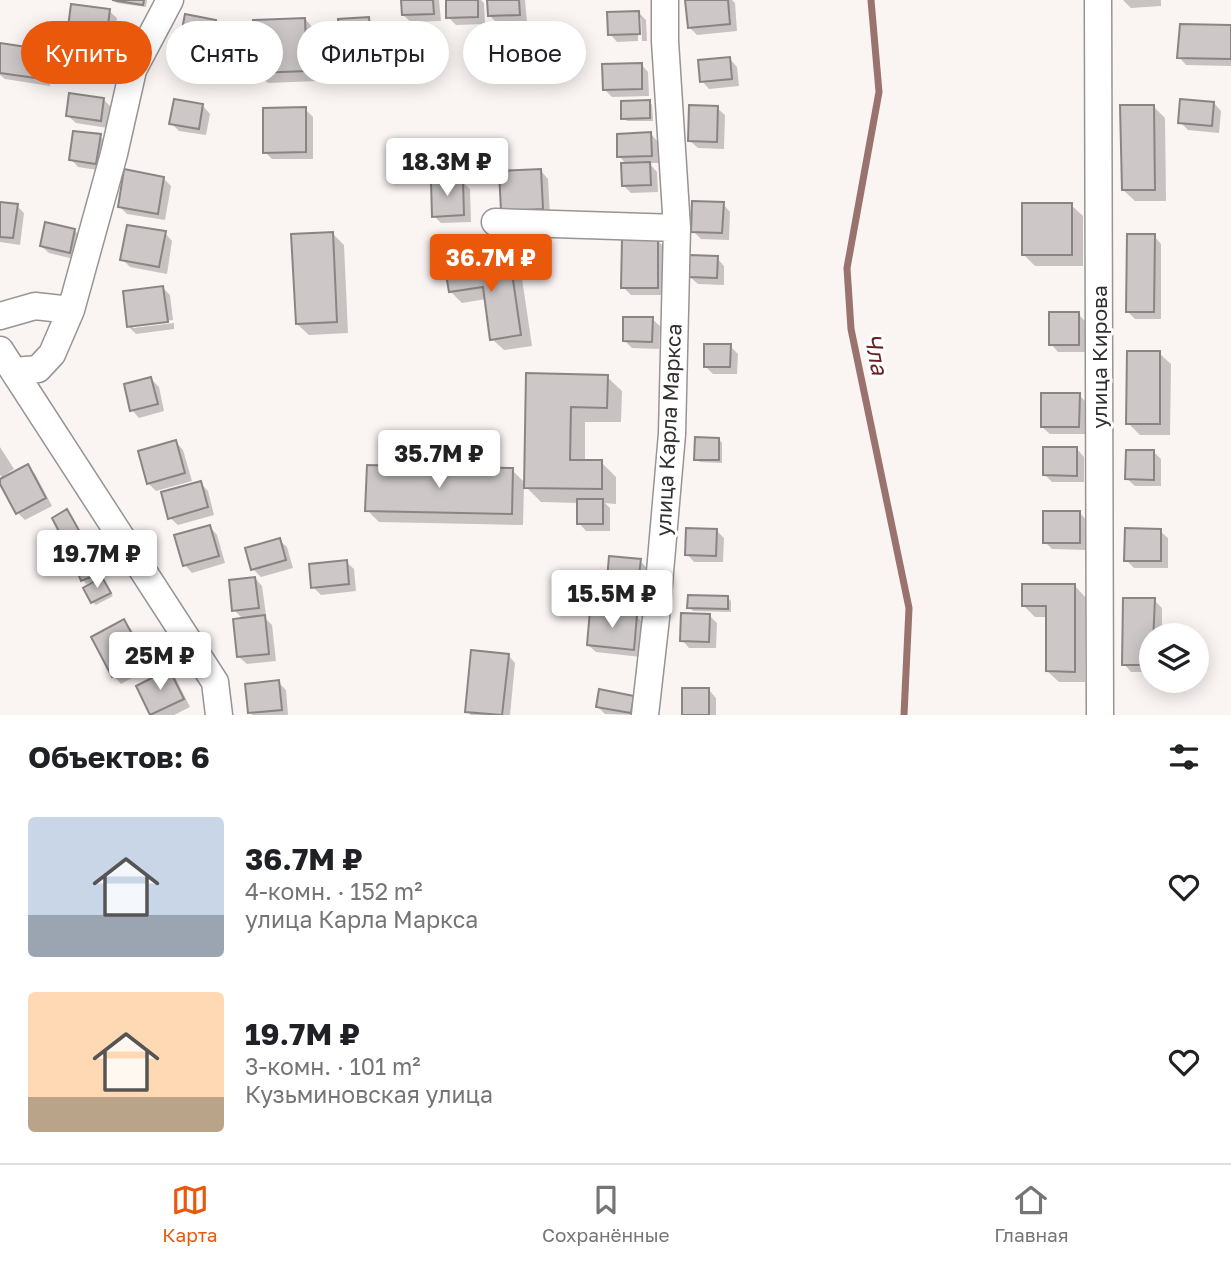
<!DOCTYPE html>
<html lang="ru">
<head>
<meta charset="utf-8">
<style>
  body { margin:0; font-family:"Golos Text",sans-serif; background:#f6f6f6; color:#202124; height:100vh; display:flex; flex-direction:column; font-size:26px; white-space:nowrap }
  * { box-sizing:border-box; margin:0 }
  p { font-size:23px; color:#757577 }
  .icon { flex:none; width:38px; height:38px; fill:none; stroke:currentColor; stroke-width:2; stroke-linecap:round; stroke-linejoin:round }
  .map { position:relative; height:715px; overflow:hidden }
  .drawer { display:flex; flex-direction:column; background:#fff; flex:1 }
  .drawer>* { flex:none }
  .hud { position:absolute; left:21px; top:21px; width:700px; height:63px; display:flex; gap:14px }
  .controls { position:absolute; left:1139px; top:623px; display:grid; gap:14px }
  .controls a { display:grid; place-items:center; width:70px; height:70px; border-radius:50%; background:#fff; box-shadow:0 4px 18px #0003; font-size:35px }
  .price { position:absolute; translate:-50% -60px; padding:0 16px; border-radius:7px; background:#fff; color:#222; font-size:23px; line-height:46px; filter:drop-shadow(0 2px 4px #0008) }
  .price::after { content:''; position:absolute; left:50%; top:42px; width:21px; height:16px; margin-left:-10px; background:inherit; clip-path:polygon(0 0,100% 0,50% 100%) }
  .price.selected { background:#ea580c; color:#fff }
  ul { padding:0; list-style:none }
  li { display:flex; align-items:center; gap:21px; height:175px; padding:0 28px }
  li span { display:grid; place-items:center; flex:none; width:196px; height:140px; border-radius:7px; color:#555 }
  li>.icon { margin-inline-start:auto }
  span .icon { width:84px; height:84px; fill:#fffc; stroke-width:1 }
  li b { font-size:30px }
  h2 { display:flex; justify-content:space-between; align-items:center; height:84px; padding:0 28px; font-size:30px }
  .pill { padding:0 24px; border-radius:32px; background:#fff; box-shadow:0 4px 18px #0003; font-size:24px; line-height:63px }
  .pill.selected { background:#ea580c; color:#fff }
  .tabs { display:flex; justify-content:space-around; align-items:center; height:98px; border-top:2px solid #e0e0e0; background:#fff; font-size:19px; color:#757577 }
  .tabs a { display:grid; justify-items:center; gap:4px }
  .tabs .selected { color:#ea580c }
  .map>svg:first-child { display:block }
  .shadow { fill:#0003 }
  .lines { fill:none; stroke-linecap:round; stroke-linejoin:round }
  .stream { stroke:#9a726e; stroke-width:7 }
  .building { fill:#cdc7c7; stroke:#8a8585; stroke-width:2 }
  .minor-casing { stroke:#999393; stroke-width:29 }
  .minor { stroke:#fff; stroke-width:26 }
  .labels { text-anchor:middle; stroke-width:6; stroke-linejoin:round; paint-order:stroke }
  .street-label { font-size:21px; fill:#32302f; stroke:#fff }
  .water-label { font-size:23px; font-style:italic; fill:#652220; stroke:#fff }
</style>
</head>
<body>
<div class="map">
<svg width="1231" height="715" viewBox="0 0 1231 715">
  <rect width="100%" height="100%" fill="#faf4f3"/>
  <path class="shadow" d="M113,0H147L146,7L117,3Z
    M403,0H439L441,21L411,22L403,15Z
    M447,0H481L484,3L485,24L456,25L448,17Z
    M489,0H525L527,22L497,23L489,15Z
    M687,0H732L735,3L737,31L697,35L689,27Z
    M1123,0H1161V6L1131,8Z
    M109,11L117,18L114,42L122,50L119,70L86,65L79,57L82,35H77L69,27Z
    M639,13L646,20L647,41H642L641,18H638V41L617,42L610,34Z
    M368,18L376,26L380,77L351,79L344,72Z
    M305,19L316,31L318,81L268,83L256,72Z
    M216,22L223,29L217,62L188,57L180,49Z
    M1231,26V66L1186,65L1179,57Z
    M0,52H46L54,59L50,86L5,79L0,75Z
    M730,59L737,67L739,86L709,89L702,81Z
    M641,64L648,72L649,96L612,97L605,90Z
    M103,99L111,107L108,128L76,123L68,116Z
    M649,101L652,105L653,121H627L623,118Z
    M1214,103L1221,111L1219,133L1188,130L1180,122Z
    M203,106L210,114L206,135L179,131L171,123Z
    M1153,106L1165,118L1166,201H1135L1123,190Z
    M717,108L725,115L724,149L698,148L690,141Z
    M305,109L313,117V159H272L265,152Z
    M651,134L658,142L659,163H649L657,172L658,192L631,193L623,185L627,165L619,156Z
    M100,136L107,144L104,171L78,167L71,159Z
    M541,171L548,179L550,216L510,218Z
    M163,178L171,186L165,220L127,214L119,206Z
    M462,182L470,189L471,222L441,223L434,216Z
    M0,203L17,206L24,213L20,245L0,242Z
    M723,204L730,212L729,240L701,239L693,231Z
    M1071,205L1083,216V266H1035L1023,254Z
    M75,231L82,238L78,260L49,253L41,246Z
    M165,233L172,241L167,274L130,267L122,259Z
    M333,234L344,245L348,333L309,335L297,324Z
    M1154,236L1161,244V319H1135L1128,312Z
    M658,241L665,248V295H631L623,287Z
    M717,258L724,266V285L698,284L690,277Z
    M509,260L521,272L532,346L504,350L492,339L486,299L462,303L450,291Z
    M163,288L170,295L173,320L133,325V328L174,323V329L136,334L128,326Z
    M1078,314L1086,322V352H1058L1051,344Z
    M652,319L660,326L659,349L632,348L625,341Z
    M730,346L738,354L737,374H713L705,366Z
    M1159,353L1171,364L1170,435H1140L1128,423Z
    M528,375L607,377L622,391L621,422H585V462H601L616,477V504L605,503L610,508V531H586L579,523V503L541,502L524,485L523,525L379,522L367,510L512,470L526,484Z
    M151,379L159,387L164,411L139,418L132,410Z
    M1079,395L1087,403L1086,434H1050L1042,427Z
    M719,439L722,443V463L700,462L696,459Z
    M176,442L183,450L192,481L156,491L148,483Z
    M0,447L14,469L2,477L0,475Z
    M1077,449L1084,457V482H1052L1045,475Z
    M1154,452L1161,459V486H1135L1127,479Z
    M27,466L35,474L52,506L25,520L18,513Z
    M200,483L208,491L214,515L178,525L170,518Z
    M67,511L82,536L69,543L65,540Z
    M1080,513L1087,521V550L1052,549L1045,542Z
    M210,527L217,535L225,563L192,573L185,565Z
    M716,530L724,538L723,562H694L687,554Z
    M1160,531L1168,538V568H1134L1126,560Z
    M279,540L287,547L293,568L261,577L253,569Z
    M90,551L103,577L100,578L113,596L96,605L93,602L98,579L86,584L83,580Z
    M640,561L647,568L645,590L616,587L609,579Z
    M346,562L354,569L356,591L321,595L313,587Z
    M255,578L262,586L266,615H262L272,625L276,661L247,664L239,657L243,619L234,610Z
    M1075,586L1086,598L1085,682H1059L1047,671L1048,617H1035L1024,606Z
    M728,598L731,601V612L693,611L689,607Z
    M1154,600L1162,608V635H1152V672H1131L1124,664Z
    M636,616L644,624L641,657L596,652L588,645Z
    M710,616L717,623L716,648H689L682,640Z
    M124,621L131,629L152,667L121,684L114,676L93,638Z
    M508,655L515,663L510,715H471L467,711Z
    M169,671L176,679L190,707L174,715H153L138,686Z
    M278,682L286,690L288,715H252L250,712Z
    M709,690L716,698V715H684Z
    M633,697L641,705L639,715L605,714L597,706Z"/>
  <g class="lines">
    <path class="stream" d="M871,0L879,92L847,268L851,329L909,608L904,715"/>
  </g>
  <path class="building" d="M112,0H144L143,5Z
    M401,0H433L434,14L402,15Z
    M446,0H478V17L446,18Z
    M487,0H519L520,15L488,16Z
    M685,0H728L730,24L688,28Z
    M71,4L110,9L107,33L68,27Z
    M639,11L640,34L608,35L607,12Z
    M185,14L216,20L210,56L178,50Z
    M369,17L373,70L342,73L338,19Z
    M305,18L307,71L255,73L253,20Z
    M1180,24L1231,25V59L1177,58Z
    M80,36L115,41L112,63L77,58Z
    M0,43L47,50L43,79L0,73Z
    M730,57L732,79L700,82L698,60Z
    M642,63V89L603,90L602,64Z
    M69,93L104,98L101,121L66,116Z
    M174,99L203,104L199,129L169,124Z
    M1180,99L1214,102L1212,126L1178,123Z
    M650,100V118L621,119V101Z
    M689,105L718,106L717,142L688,141Z
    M1120,105H1154L1155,190H1122Z
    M306,107V152L263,153V108Z
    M73,131L101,134L96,164L69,160Z
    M651,132L652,156L617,157V134Z
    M650,162L651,185L622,186L621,163Z
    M124,169L164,177L158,214L118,207Z
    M541,169L543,209L501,211L499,171Z
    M463,180L464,215L432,217L431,181Z
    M692,201L724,202L722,233L691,232Z
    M0,202L18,204L13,238L0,237Z
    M1022,203H1072V255H1022Z
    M45,222L75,229L70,253L40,246Z
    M127,225L166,231L159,267L120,260Z
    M333,232L337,322L296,324L291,234Z
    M1127,234H1155L1154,312H1126Z
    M622,239H658V288H621Z
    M689,255L718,256L717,278L689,277Z
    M510,259L521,335L490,340L483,287L449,292L445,268Z
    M163,286L168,322L127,327L123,291Z
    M1049,312H1079V345H1049Z
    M623,317H653L652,342L623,341Z
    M704,344H731L730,367H704Z
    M1127,351H1160V424H1126Z
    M526,373L608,375L607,408L571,407L570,460H602V489L524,488Z
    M151,377L158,404L130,411L124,384Z
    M1041,393H1080L1079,427H1041Z
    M695,437L719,438V460H694Z
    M176,440L185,473L147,484L138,451Z
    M1043,447H1077V476L1043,475Z
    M1126,450H1154V480L1125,479Z
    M28,464L46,498L16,514L0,484V479Z
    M367,465L513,468L512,514L365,511Z
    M201,481L208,507L168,519L161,492Z
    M577,499H603V524H577Z
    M67,509L80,532L64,541L52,518Z
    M1043,511H1080V543H1043Z
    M210,525L219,556L183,566L174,535Z
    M686,528L717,529L716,556L685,555Z
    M1125,528L1161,529V561H1124Z
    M280,538L286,560L251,570L245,548Z
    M91,549L101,573L81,581L72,557Z
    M609,556L641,559L638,583L607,580Z
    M347,560L349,584L311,588L309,564Z
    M102,577L111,593L91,603L83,588Z
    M255,577L259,608L232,611L229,580Z
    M1022,584H1075V672L1046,671V606H1022Z
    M688,595L728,596V609L687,608Z
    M1123,598H1155L1152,665H1122Z
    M590,610L637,615L634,650L587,645Z
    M681,613L710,614L709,642L680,641Z
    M265,615L269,654L237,657L233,619Z
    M124,619L145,659L112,677L91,637Z
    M471,650L509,654L502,715L465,712Z
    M169,669L184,699L150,715L136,686Z
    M279,680L282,710L248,713L245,684Z
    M682,688H709V715H682Z
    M599,689L634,696L631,713L596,707Z"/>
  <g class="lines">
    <defs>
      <path id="minor" d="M1098,0L1100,715
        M495,222L677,228
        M0,316L35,306L71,310L114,154L133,70L170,0
        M0,350L215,682L219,715
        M14,371L38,369L52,354L71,310
        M645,715L656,618L672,434L677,228L665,41V0"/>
    </defs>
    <use href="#minor" class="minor-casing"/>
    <use href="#minor" class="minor"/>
  </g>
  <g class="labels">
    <g class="street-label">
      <text transform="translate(1100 357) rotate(-90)" y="7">улица Кирова</text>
      <text transform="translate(669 430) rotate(-87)" y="7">улица Карла Маркса</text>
    </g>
    <g class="water-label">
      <text transform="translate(876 354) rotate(79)" y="8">Чла</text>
    </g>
  </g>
</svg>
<div class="controls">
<a><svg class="icon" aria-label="layers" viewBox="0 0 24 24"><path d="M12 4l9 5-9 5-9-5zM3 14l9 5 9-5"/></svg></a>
</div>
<b class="price" style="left:447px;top:198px">18.3M ₽</b>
<b class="price selected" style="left:491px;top:294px">36.7M ₽</b>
<b class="price" style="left:439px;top:490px">35.7M ₽</b>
<b class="price" style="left:97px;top:590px">19.7M ₽</b>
<b class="price" style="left:612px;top:630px">15.5M ₽</b>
<b class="price" style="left:160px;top:692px">25M ₽</b>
<div class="hud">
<a class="pill selected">Купить</a>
<a class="pill">Снять</a>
<a class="pill">Фильтры</a>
<a class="pill">Новое</a>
</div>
</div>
<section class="drawer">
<h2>Объектов: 6<svg class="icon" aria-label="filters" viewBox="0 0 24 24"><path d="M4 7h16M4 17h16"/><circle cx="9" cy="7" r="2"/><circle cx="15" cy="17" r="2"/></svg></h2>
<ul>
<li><span style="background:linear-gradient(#c9d6e8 70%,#9aa5b1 0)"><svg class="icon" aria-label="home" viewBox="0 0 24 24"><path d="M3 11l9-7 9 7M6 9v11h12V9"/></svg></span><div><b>36.7M ₽</b><p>4-комн. · 152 m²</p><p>улица Карла Маркса</p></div><svg class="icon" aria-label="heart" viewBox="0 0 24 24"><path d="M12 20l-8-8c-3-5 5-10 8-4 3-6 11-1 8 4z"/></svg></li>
<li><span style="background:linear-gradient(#ffd9b3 75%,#b9a48a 0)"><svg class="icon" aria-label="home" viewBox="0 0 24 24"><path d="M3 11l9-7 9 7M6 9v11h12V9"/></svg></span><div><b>19.7M ₽</b><p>3-комн. · 101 m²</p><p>Кузьминовская улица</p></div><svg class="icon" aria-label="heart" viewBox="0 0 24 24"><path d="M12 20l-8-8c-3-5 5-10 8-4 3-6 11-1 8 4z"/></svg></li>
</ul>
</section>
<nav class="tabs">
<a class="selected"><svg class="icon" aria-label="map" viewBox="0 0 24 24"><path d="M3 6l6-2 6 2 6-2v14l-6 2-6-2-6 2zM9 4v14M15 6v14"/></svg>Карта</a>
<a><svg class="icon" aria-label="saved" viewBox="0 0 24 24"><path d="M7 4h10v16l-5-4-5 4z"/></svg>Сохранённые</a>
<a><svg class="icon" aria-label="home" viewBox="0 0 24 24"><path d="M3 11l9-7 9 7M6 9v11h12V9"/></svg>Главная</a>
</nav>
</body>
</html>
